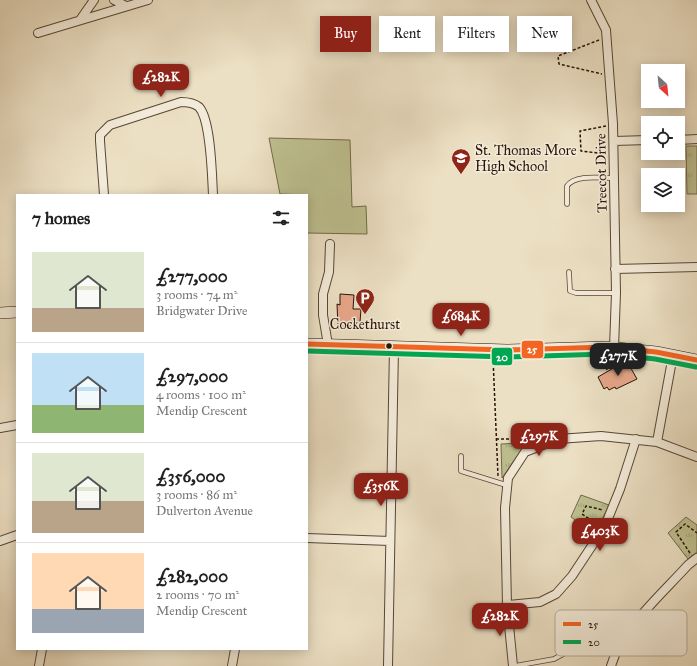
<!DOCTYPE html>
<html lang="en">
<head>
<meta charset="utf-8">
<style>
  body { margin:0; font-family:"IM FELL Great Primer",serif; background:#f2f2f2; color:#222; height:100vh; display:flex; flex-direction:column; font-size:15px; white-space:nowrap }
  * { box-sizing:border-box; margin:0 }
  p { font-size:13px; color:#767676 }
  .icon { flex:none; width:22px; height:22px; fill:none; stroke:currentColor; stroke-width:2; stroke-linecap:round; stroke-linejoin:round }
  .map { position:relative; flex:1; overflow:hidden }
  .drawer { position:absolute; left:16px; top:194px; width:292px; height:456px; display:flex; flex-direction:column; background:#fff; border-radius:0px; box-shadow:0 2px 10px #0003 }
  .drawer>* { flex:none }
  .top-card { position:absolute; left:320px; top:16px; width:317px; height:36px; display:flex; gap:8px }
  .needle { width:26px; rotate:153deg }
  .buttons { position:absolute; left:641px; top:64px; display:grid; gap:8px }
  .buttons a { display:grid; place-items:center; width:44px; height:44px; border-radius:0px; background:#fff; box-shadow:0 2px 10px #0003; font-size:20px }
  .price { position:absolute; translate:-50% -34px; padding:0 9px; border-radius:8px; background:#8f2418; color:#fff; font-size:13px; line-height:26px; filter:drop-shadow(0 1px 2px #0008) }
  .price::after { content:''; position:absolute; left:50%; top:24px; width:12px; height:9px; margin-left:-6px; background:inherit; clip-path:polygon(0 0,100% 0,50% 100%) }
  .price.on { background:#222; color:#fff }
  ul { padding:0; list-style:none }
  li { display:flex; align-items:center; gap:12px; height:100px; padding:0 16px }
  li+li { border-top:1px solid #e0e0e0 }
  li span { display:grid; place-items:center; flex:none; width:112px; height:80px; border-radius:0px; color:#555 }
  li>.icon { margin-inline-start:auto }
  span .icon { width:48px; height:48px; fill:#fffc; stroke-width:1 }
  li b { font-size:17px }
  h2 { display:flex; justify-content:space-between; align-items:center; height:48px; padding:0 16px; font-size:17px }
  .tag { padding:0 14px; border-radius:0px; background:#fff; box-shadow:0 2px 10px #0003; font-size:14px; line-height:36px }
  .tag.on { background:#8f2418; color:#fff }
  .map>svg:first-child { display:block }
  .grass { fill:url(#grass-tufts); stroke:#726a4c }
  .garden { fill:#bec090; stroke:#726a4c }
  .building { fill:#e7a789; stroke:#271307 }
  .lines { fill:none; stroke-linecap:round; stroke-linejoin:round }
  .lane-casing { stroke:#584636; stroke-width:5.5 }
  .street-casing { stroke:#584636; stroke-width:10 }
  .secondary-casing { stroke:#271307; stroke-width:12 }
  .path { stroke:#271307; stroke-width:1.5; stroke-dasharray:3 2; stroke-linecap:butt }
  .lane { stroke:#f3ebd9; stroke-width:4 }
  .street { stroke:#f3ebd9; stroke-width:8 }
  .secondary { stroke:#f3ebd9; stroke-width:11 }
  .bus-1-casing { stroke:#f3ebd9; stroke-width:8 }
  .bus-2-casing { stroke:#f3ebd9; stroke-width:8 }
  .bus-1 { stroke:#f26522; stroke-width:5 }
  .bus-2 { stroke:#00a651; stroke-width:5 }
  .bus-dot { fill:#271307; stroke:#f3ebd9; stroke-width:1.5 }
  .labels { text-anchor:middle; stroke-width:3; stroke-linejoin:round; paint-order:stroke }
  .poi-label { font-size:14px; fill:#271307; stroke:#f3ebd9; text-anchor:start }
  .street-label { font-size:14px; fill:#271307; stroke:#f3ebd9 }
  .key { fill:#f3ebd9; stroke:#b6aa9a; stroke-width:1 }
  .key-label { font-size:11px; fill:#271307 }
  .line-badge { stroke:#f3ebd9; stroke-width:1.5 }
  .badge-label { font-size:11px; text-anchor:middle; font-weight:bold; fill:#fff }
</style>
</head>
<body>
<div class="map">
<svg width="697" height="666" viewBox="0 0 697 666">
  <defs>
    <pattern id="grass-tufts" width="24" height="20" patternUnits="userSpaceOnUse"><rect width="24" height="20" fill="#bec090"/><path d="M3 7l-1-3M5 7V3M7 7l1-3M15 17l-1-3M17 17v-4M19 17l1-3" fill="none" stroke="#a3a47b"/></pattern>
  </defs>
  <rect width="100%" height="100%" fill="#ece0c4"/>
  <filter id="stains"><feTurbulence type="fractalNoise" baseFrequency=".005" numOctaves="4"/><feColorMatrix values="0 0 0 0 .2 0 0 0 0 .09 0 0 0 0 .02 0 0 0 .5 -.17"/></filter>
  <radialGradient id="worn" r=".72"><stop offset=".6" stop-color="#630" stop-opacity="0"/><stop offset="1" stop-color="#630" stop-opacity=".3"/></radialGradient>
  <path class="grass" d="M686,146H697V194H687Z
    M539,442L520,452L502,478L501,444Z
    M581,495L609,505L595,534L571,517Z
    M686,517L697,525V552L688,559L668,533Z"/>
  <path class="garden" d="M269,138L350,140L352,207L366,206L367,234L307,233V195L280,194Z"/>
  <path class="building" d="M340,294L354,295L353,309H361L360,322H350V328L338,327L337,304L340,305Z
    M628,363L637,379L616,389L615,387L609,390L607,387L604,389L598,377L617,366L618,367Z"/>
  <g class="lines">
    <defs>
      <path id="lane" d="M567,204V186C575,174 601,178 614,178
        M569,272L570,291L576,293H616
        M461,456V471L506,485
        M515,666L554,659L567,652"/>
      <path id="street" d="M114,0L126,6
        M591,0L606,30L613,124L616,293L614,348
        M80,20L94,0
        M38,33L148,0
        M678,140L697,139
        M614,141L648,140
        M104,195L100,141V135L110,125L181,102C188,102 194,103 199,107C211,120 212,176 213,195
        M615,269L697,267
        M328,345L323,315V294L329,272L330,244
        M0,428L17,425
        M657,442L673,355
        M307,538L390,541
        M0,541L17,535
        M507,605L540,602L556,594L572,576L605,526L620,489L636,439
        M39,666L42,649
        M232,666L235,649
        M388,666L394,348
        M513,666L507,605L505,508L508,478L525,452L558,439L601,436L657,442L697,457
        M611,666C622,628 662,594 688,565L697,558"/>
      <path id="secondary" d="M0,313L17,312
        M307,344L507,350L607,347L656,352L697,360"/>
    </defs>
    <use href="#lane" class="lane-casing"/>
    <use href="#street" class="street-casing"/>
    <use href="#secondary" class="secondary-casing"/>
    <path class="path" d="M599,40L558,56L559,64L602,74
      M606,126L580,131L581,151L606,154
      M606,357L607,371
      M493,358L498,476
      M496,439H536
      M597,524L582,514L586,506L603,510
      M690,553L676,532L685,524L697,533"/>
    <use href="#lane" class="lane"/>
    <use href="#street" class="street"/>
    <use href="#secondary" class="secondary"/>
    <defs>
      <path id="bus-1" d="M307,344L507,350L607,347L656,352L697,360"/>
      <path id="bus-2" d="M307,351L507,357L607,354L655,359L696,367"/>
    </defs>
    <use href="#bus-1" class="bus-1-casing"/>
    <use href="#bus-2" class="bus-2-casing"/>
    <use href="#bus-1" class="bus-1"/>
    <use href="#bus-2" class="bus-2"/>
  </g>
  <defs>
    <symbol id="school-pin" viewBox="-11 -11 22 30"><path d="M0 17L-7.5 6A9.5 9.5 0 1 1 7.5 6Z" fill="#8f2418" stroke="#f3ebd9"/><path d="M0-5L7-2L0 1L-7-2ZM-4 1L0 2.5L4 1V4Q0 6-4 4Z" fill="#fff"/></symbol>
    <symbol id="parking-pin" viewBox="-11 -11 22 30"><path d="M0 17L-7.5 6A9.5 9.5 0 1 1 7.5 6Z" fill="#8f2418" stroke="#f3ebd9"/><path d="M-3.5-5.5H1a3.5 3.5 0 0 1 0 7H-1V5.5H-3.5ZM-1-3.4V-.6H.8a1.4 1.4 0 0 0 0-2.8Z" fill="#fff"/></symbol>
  </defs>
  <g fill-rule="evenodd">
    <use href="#school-pin" x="450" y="147" width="22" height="30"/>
    <use href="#parking-pin" x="354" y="287" width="22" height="30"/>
  </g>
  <circle class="bus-dot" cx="389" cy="346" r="3.5"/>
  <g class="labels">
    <g class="poi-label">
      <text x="475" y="155">St. Thomas More<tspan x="475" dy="16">High School</tspan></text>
      <text x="365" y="329" text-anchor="middle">Cockethurst</text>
    </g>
    <g class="street-label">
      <text transform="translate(601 173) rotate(-91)" y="5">Treecot Drive</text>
    </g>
  </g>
  <rect x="555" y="610" width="132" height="46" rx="6" class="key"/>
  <rect x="563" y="622" width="18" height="4" fill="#f26522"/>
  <rect x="563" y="640" width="18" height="4" fill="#00a651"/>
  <g class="key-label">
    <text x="588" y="628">25</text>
    <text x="588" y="646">20</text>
  </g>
  <g class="line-badge">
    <rect x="521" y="340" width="23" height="19" rx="4" fill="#f26522"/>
    <rect x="491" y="347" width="22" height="19" rx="4" fill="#00a651"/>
  </g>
  <g class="badge-label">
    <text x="532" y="353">25</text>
    <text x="502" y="361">20</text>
  </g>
  <rect width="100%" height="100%" filter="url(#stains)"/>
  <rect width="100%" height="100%" fill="url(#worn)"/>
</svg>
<div class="buttons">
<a><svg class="needle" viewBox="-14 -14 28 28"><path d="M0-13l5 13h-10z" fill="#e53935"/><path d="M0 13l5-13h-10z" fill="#767676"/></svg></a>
<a><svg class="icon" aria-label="locate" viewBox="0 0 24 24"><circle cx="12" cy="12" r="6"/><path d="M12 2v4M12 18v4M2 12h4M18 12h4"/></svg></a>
<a><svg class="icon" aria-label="layers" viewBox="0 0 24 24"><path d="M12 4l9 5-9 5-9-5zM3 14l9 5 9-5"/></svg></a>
</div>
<b class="price" style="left:161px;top:98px">£282K</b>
<b class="price" style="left:461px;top:337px">£684K</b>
<b class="price on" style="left:618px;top:377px">£277K</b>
<b class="price" style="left:539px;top:457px">£297K</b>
<b class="price" style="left:381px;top:507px">£356K</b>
<b class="price" style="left:600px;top:552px">£403K</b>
<b class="price" style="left:500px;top:637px">£282K</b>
<div class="top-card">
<a class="tag on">Buy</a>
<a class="tag">Rent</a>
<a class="tag">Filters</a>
<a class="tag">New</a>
</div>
<section class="drawer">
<h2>7 homes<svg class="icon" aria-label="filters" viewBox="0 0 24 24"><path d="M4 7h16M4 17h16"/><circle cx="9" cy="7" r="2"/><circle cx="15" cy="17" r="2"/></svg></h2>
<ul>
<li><span style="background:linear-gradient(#dfe7d0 70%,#b9a48a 0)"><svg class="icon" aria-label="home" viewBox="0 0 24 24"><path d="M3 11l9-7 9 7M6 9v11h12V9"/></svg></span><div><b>£277,000</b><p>3 rooms · 74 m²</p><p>Bridgwater Drive</p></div></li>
<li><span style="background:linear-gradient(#bfe0f5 65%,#8fb573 0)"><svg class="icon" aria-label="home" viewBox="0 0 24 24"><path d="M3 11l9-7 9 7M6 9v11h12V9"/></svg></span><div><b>£297,000</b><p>4 rooms · 100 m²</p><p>Mendip Crescent</p></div></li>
<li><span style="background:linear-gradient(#dfe7d0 60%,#b9a48a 0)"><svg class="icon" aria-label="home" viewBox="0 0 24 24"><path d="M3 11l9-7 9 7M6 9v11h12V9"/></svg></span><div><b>£356,000</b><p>3 rooms · 86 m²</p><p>Dulverton Avenue</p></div></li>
<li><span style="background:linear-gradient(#ffd9b3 70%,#9aa5b1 0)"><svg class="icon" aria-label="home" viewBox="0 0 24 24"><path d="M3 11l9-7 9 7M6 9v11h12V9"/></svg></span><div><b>£282,000</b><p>2 rooms · 70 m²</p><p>Mendip Crescent</p></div></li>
</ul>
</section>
</div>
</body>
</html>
